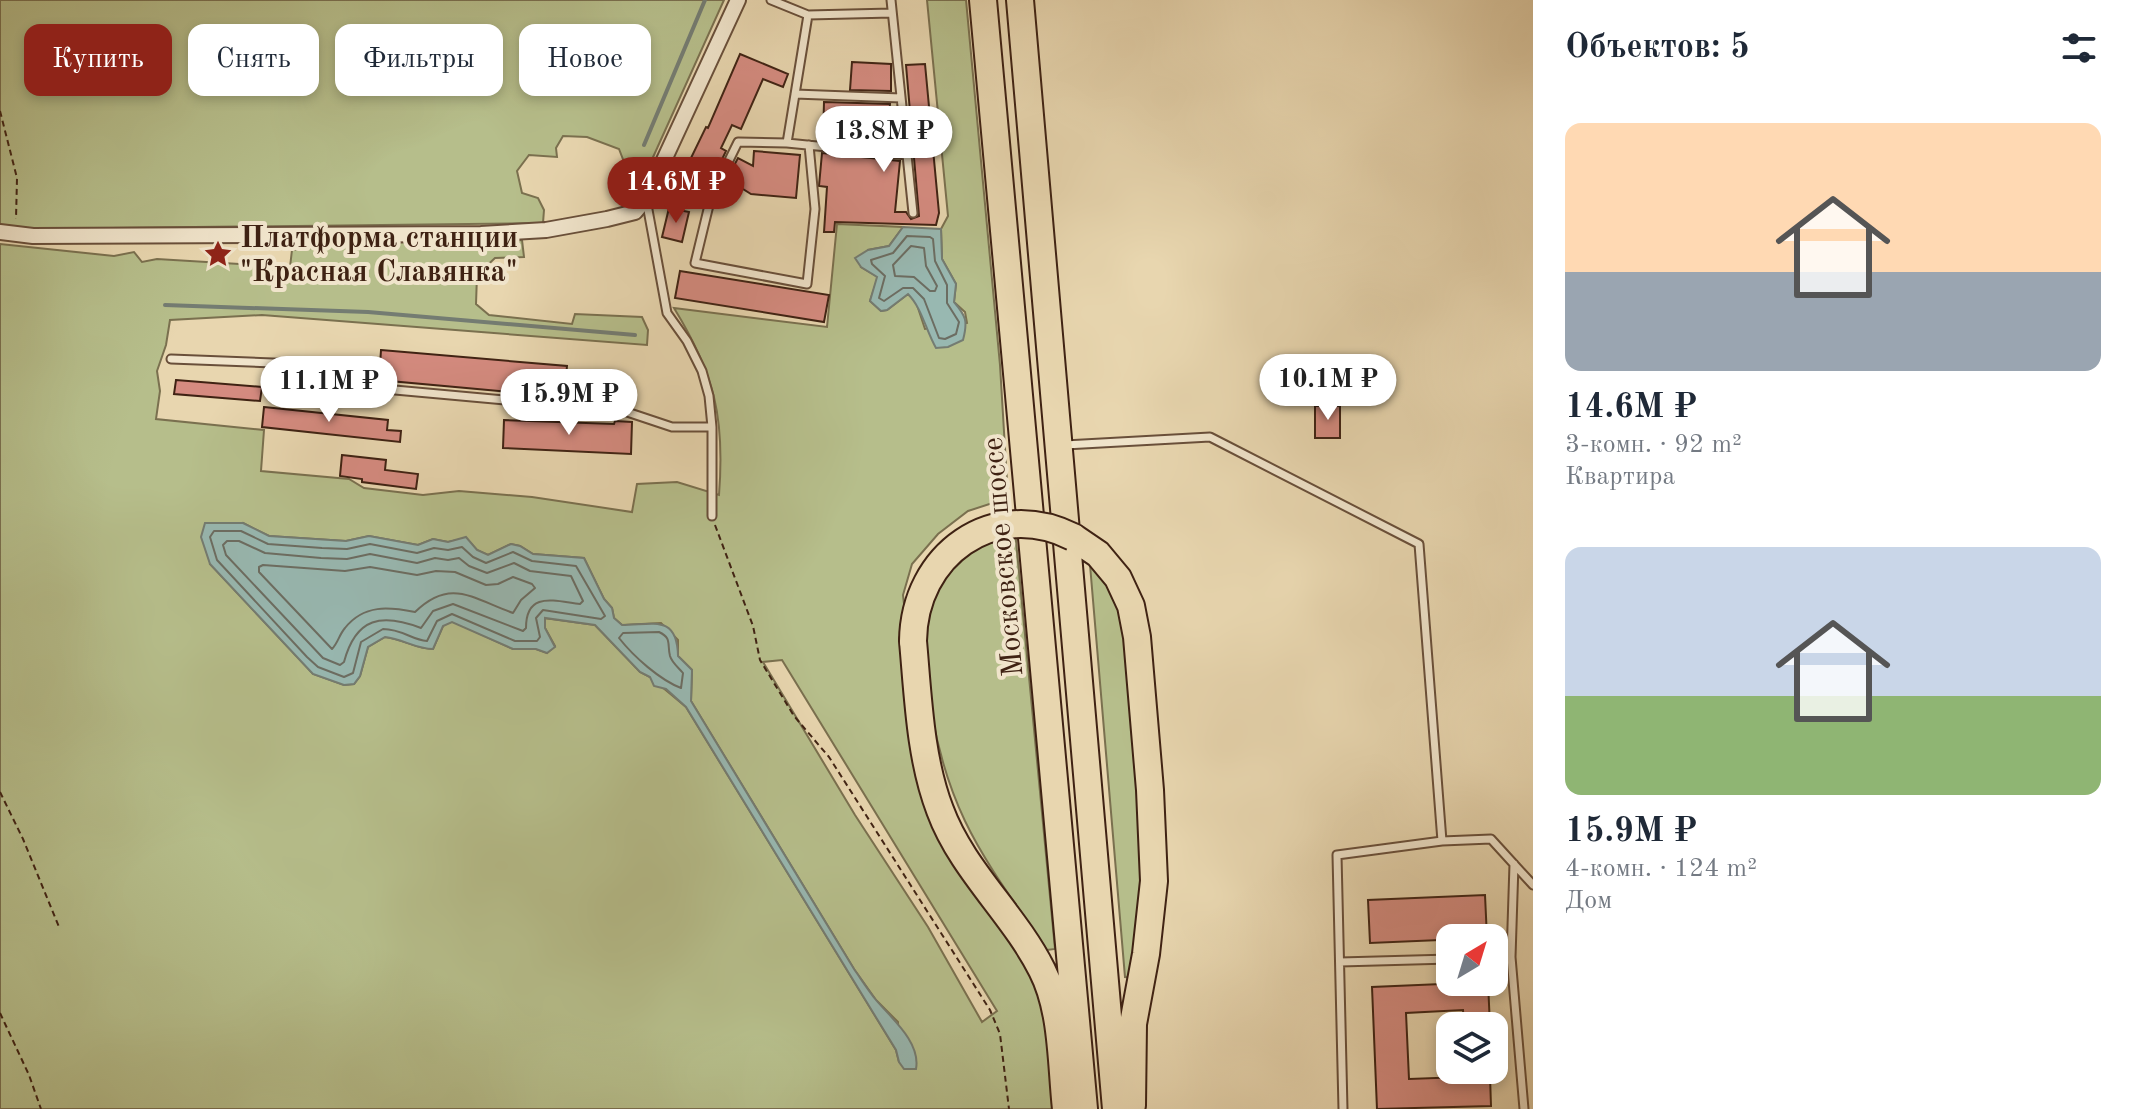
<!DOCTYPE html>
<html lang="ru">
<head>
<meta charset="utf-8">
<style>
  body { margin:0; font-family:"Old Standard TT",serif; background:#f2f2f3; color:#1f2937; height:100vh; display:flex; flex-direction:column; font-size:30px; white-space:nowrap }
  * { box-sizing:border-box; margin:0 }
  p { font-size:26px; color:#747a83 }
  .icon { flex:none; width:44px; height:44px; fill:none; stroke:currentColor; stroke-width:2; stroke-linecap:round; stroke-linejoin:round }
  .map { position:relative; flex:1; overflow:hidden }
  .drawer { display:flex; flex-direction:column; background:#fff; width:600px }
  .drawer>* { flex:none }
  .banner { position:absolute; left:24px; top:24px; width:760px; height:72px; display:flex; gap:16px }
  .needle { width:52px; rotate:38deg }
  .controls { position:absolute; left:1436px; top:924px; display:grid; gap:16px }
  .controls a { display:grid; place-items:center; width:72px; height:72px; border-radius:16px; background:#fff; box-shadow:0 4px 12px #0003; font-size:40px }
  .price { position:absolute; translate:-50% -68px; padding:0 18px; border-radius:28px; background:#fff; color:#222; font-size:26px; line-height:52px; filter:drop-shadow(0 2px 4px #0008) }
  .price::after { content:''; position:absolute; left:50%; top:48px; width:24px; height:18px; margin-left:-12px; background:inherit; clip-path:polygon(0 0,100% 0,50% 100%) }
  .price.active { background:#8f2418; color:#fff }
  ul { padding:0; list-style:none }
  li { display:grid; align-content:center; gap:16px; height:424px; padding:0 32px }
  li span { display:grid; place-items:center; height:248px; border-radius:16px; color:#555 }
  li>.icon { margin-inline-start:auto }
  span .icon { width:144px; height:144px; fill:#fffc; stroke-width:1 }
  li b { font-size:34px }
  h2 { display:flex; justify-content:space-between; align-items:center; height:96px; padding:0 32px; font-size:34px }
  .chip { padding:0 28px; border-radius:16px; background:#fff; box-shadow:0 4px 12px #0003; font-size:28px; line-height:72px }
  .chip.active { background:#8f2418; color:#fff }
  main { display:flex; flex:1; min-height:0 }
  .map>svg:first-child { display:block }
  .green { fill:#b6be8b; stroke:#7a704f; stroke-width:2; fill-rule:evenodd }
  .water { fill:#98b8b1; stroke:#747c72; stroke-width:2 }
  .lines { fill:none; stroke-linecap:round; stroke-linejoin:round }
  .shore { stroke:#6c6d62; stroke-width:2 }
  .stream { stroke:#747c72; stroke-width:4 }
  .building { fill:#d58b80; stroke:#3f2213; stroke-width:2 }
  .lane-casing { stroke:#694f3a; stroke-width:11 }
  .street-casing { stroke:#694f3a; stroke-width:18 }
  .highway-casing { stroke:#3f2213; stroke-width:30 }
  .path { stroke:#3f2213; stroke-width:2; stroke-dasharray:6 4; stroke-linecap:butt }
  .lane { stroke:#f0e4cb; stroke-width:7 }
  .street { stroke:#f0e4cb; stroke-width:14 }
  .highway { stroke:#e8d6af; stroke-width:26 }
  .highway-bridge-casing { stroke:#3f2213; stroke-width:30; stroke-linecap:butt }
  .highway-bridge { stroke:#e8d6af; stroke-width:26 }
  .labels { text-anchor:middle; stroke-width:8; stroke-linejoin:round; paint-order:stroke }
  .poi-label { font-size:30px; font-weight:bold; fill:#3f2213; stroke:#f0e4cb; text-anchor:start }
  .street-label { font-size:30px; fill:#3f2213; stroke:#f0e4cb }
</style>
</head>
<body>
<main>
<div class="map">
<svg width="1533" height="1109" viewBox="0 0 1533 1109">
  <rect width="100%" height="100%" fill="#e8d6af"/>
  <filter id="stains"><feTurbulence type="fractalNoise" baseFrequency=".0025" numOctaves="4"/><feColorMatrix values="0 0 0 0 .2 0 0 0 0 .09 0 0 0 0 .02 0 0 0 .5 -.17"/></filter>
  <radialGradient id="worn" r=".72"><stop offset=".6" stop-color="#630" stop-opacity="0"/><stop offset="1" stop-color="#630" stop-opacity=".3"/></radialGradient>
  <path class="green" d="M0,0H724L640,186L624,183L619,174L624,162L619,149L587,137L563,136L556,148L557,157L529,155L517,171L522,193L538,198L544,210L543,223L30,229L0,226Z
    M927,0H966L1000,365L1008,498L968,511L938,534L912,564L903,595L924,780L1030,963L1046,1020L1056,1109H0V244L114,256L134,252L142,262L157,259L290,267L292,250L360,243L522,240L524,257L495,258L477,275L476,304L489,315L572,324L575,314L642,317L648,330L647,345L262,315L170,320L166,345L157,371L160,391L156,419L264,430L261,471L349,479L364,488L423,495L459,491L532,497L632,512L637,484L677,482L719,495C725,418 715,375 674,308L827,327L837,224L903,227L889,246L868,250L861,267L878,277L870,301L881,311L887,310L908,294L916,302L925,329L967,323L965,312L954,302L956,284L942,259L941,229L948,216ZM243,523L269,536L346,541L369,536L418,545L433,539L448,542L466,538L477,550L488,555L511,544L520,546L533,554L584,558L604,599L612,608L614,618L622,625L661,623L678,640V656L692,670L691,701L854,969L876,1000L898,1022L899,1062L896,1050L686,707L650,677L640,672L595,625L544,618L545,628L555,646L547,653L536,649H513L452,621L443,626L433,649C416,649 403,639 385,637L368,647L360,676L354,684L344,685L313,674L210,564ZM782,660L997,1011L982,1022L928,927L855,815L763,662Z
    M1015,530L1055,949L1047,950C1019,908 987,867 965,821C937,762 916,667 930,602C932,593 957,558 964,552C975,543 1001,536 1015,530Z
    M1089,553L1120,606L1129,647L1144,913L1133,978L1125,977Z"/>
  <path class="water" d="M903,227L941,229L942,259L956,284L954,302C966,316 968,321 963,340L948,347L936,348C926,331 922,308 908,294L887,310L881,311L870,301L877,277L861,267L855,258L868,250L889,246Z
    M205,523H243L269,536L346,541L369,536L418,545L433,539L448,542L466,537L477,550L488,555L511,544L520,546L533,554L584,558L604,599L612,608L614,618L622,625C653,625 677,614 678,656L692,670L691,701L854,969C861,979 868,990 876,1000C891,1018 921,1042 916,1069H904L899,1062L896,1050L686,707L666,689L654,686L650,677L640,672L595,625L545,618V628L555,647L547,653L536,649H513L452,622L443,626L433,649C416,649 403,639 385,637L368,647L360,676L354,684L344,685L313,674L210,564L201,537Z"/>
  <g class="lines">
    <path class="shore" d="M907,236L930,237L933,239L935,261L947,285V303L959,322L956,334L945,339L939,338L924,299L913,288H903L884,301L879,298L885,276L872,264L871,260L893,253Z
      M911,246L924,248L926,266L937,286L935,291H930L914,277L895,276L893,265Z
      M214,531H241L268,544L322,548L347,549L370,544L417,553L434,548L448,550L462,547L473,557L486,563L513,552L532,561L576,566L605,616L601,619L543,610L536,618L540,637L537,641H515L452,614L437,621L427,641C412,640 402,629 383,629L361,642L353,673L344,677L318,667L307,657L217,560L210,537Z
      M227,541H239L265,553L321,558L347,559L370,554L417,563L435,558L448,560L459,558L469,566L487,573L514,563L530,571L571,576L583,601L580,604C554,601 526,591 526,628L523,631L453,604L433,611L421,628C382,613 356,617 344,662L340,665L323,658L226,555L223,545Z
      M263,565L345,571L370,567L417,575L436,571L455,572L486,585L498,584L513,577L532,584L535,588L521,600L513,613C473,599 451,577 415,612C389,607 364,604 345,628C339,635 338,643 332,649L259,572V567Z
      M659,632C672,638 667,644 670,656C672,663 679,668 683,673L681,688C660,680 634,657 619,638L623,633Z"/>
    <path class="stream" d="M644,145L705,0
      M165,305L368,312L635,335"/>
  </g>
  <path class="building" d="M740,54L788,74L783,87L763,79L741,129L732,125L721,148L726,151L716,172L690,160L706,127L708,128Z
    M852,62L891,64V91L850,90Z
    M925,64L939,213L936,225L835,222L834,232H824L827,187L819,186L822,153L900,161L895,212H906L911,219L919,216L906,65Z
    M824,102L890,104L886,146L823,140Z
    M754,151L800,155L796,198L751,194L727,179L738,158L753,166Z
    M669,208L689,212L682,242L662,237Z
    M680,271L829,295L824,322L675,298Z
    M381,350L567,366L564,397L379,380Z
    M176,380L262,387L260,401L174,394Z
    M1315,406H1340V438H1315Z
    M264,407L388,420L387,430L401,431L400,442L262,427Z
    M504,420L614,424L615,421L632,422L631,454L503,448Z
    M342,455L386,460L385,470L418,474L416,489L362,482V479L340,476Z
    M1485,895L1487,938L1370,943L1368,900Z
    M1488,982L1490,1026H1464L1463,1010L1406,1013L1409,1079L1490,1076L1491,1106L1377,1109L1372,987Z"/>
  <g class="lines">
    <defs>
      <path id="lane" d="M771,0L808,15L892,13
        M891,0L913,213
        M795,94L901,98
        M787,143L808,15
        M809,145L815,209L807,284L695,263L711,197L738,142L787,143L907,155
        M646,199L667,313L687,341L702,371L709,396L712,427V516
        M171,359L298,364L362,387L624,411L672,427H712
        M1065,445L1210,437L1419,544L1442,841
        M1514,864L1511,957L1524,1109
        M1494,958L1511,957
        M1340,962L1450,959
        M1343,1109L1337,855L1442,841L1491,839L1533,885"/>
      <path id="street" d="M0,232L33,236L481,234L546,230L607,219L635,212L646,199L738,0"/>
      <path id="highway" d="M983,0L1084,1109
        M1020,0L1116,1109
        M1073,537L1098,554L1118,578L1131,606L1137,637L1150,790L1154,881L1146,954L1133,1024L1132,1105
        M913,641C918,696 920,758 940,810C962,870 1014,914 1042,970C1063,1011 1061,1064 1066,1109"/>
    </defs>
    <use href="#lane" class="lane-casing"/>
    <use href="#street" class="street-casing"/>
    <use href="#highway" class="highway-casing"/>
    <path class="path" d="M0,111L17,178L16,219
      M715,525L753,626L760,660L794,716L829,757L990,1010L1000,1034L1009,1109
      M0,792L23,839L59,927
      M0,1013L29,1075L41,1109"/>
    <use href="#lane" class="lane"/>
    <use href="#street" class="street"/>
    <use href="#highway" class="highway"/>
    <defs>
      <path id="highway-bridge" d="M913,641C914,555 993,497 1073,537"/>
    </defs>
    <use href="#highway-bridge" class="highway-bridge-casing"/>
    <use href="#highway-bridge" class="highway-bridge"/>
  </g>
  <defs>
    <symbol id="sight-bare" viewBox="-9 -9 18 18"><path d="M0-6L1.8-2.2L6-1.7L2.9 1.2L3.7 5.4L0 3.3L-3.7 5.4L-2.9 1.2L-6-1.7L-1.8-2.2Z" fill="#8f2418" stroke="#f0e4cb" stroke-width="2.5" paint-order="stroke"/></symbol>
  </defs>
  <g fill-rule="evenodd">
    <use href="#sight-bare" x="198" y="234" width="40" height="40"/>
  </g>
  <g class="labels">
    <g class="poi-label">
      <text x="240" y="247">Платформа станции<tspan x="240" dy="34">"Красная Славянка"</tspan></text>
    </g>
    <g class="street-label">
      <text transform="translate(1002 557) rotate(-95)" y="10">Московское шоссе</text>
    </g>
  </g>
  <rect width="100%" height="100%" filter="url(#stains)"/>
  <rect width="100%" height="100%" fill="url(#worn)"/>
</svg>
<div class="controls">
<a><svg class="needle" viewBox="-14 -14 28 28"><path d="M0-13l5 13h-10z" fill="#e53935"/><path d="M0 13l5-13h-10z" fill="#747a83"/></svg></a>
<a><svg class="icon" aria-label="layers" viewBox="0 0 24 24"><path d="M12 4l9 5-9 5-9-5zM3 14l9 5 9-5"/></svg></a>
</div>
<b class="price" style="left:884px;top:174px">13.8M ₽</b>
<b class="price active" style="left:676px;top:225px">14.6M ₽</b>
<b class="price" style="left:1328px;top:422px">10.1M ₽</b>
<b class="price" style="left:329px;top:424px">11.1M ₽</b>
<b class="price" style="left:569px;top:437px">15.9M ₽</b>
<div class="banner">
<a class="chip active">Купить</a>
<a class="chip">Снять</a>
<a class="chip">Фильтры</a>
<a class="chip">Новое</a>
</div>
</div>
<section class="drawer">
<h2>Объектов: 5<svg class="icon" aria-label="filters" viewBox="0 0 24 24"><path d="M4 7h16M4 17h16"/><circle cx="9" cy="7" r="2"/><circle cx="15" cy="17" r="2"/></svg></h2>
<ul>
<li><span style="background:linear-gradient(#ffd9b3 60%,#9aa5b1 0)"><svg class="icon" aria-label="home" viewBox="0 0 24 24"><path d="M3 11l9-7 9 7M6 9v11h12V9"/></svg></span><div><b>14.6M ₽</b><p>3-комн. · 92 m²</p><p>Квартира</p></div></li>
<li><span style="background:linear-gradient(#c9d6e8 60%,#8fb573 0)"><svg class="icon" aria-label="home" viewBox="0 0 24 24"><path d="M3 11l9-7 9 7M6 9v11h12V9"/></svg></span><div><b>15.9M ₽</b><p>4-комн. · 124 m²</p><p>Дом</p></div></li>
</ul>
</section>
</main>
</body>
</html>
